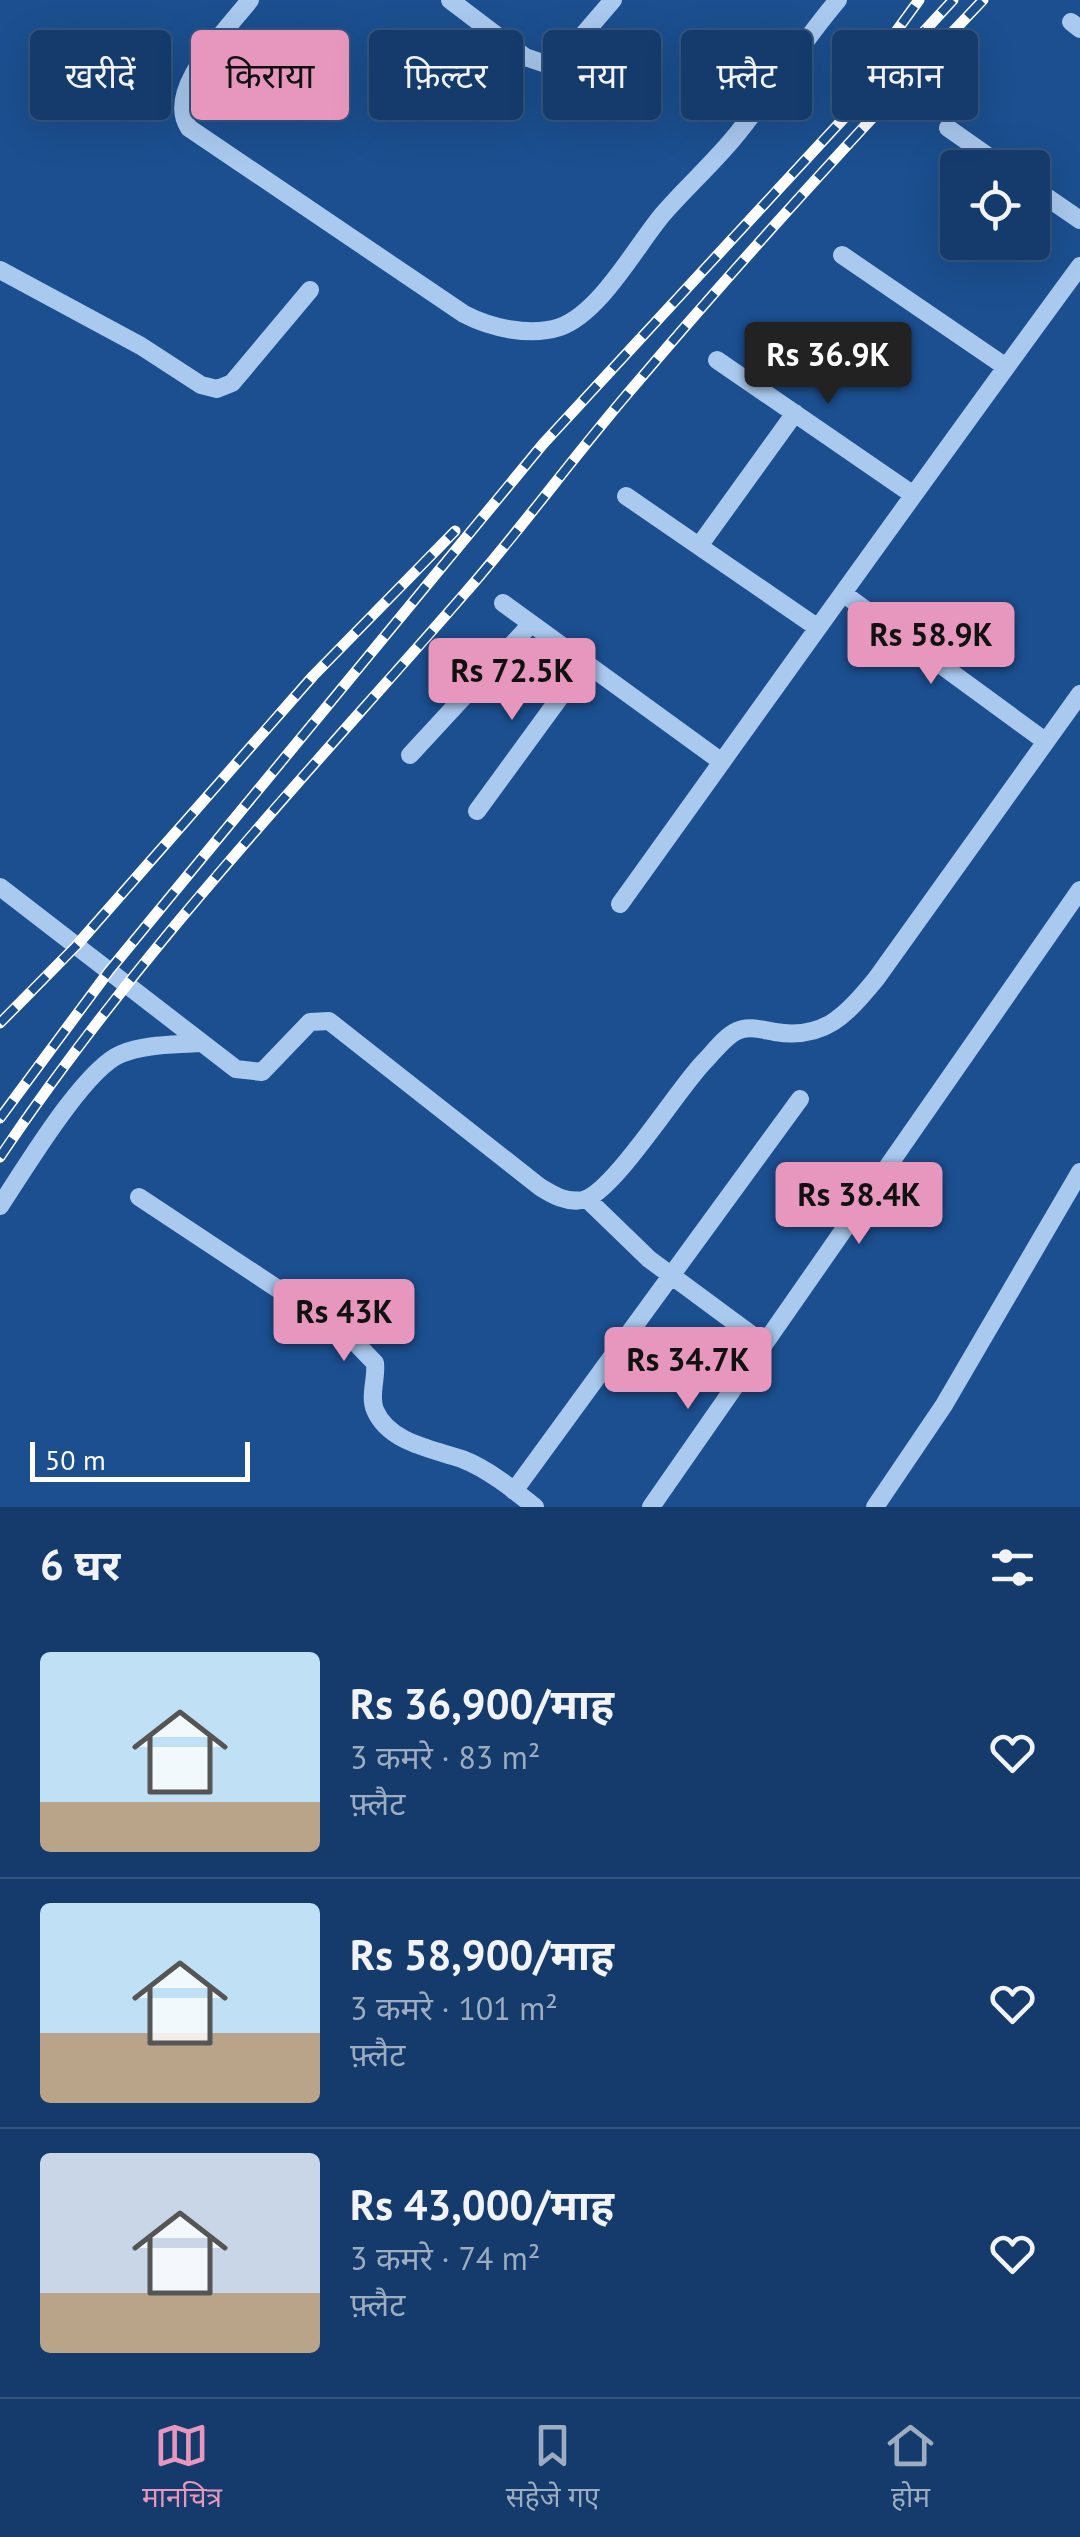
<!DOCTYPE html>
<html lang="hi">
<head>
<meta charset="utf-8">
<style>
  body { margin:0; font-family:"PT Sans","Noto Sans Devanagari",sans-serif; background:#1d4271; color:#f1f3f6; height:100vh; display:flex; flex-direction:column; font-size:38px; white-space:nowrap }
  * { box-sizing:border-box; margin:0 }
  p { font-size:32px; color:#9dadc1 }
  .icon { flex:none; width:55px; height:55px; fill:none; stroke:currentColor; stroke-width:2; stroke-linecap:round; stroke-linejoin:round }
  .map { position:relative; height:1507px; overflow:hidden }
  .details { display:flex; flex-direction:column; background:#143b6b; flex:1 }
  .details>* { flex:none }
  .hud { position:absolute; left:30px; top:30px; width:1020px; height:90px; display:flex; gap:20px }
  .fabs { position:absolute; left:940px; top:150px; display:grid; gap:20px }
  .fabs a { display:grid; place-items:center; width:110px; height:110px; border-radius:10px; background:#143b6b; box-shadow:0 10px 40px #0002,0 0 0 2px #33557e; font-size:50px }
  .scale { position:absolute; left:30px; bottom:25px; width:220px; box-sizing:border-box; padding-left:10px; border:5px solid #fff; border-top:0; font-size:28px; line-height:35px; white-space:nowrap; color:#fff; -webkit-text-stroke:8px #1b4f8f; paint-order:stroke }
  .price { position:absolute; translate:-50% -85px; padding:0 22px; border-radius:10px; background:#e797bd; color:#111; font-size:32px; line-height:65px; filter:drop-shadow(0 2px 5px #0008) }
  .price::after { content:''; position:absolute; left:50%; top:60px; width:30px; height:22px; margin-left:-15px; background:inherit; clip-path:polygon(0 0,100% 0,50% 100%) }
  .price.selected { background:#222; color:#fff }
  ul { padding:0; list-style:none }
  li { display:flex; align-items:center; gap:30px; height:250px; padding:0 40px }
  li+li { border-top:2px solid #33557e }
  li span { display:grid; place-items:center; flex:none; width:280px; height:200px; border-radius:10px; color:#555 }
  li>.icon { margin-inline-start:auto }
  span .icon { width:120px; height:120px; fill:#fffc; stroke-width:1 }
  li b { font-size:42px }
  h2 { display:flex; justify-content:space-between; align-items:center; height:120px; padding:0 40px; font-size:42px }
  .pill { padding:0 35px; border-radius:10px; background:#143b6b; box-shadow:0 10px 40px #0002,0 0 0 2px #33557e; font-size:35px; line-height:90px }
  .pill.selected { background:#e797bd; color:#111 }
  .tab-bar { display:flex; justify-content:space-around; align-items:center; height:140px; border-top:2px solid #33557e; background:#143b6b; font-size:28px; color:#9dadc1 }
  .tab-bar a { display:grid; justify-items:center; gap:5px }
  .tab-bar .selected { color:#e797bd }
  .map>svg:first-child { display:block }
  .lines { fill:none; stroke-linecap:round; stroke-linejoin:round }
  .minor { stroke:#a9c9ee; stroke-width:18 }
  .rail-casing { stroke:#fff; stroke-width:11 }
  .rail { stroke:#1b4f8f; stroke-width:8; stroke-dasharray:22; stroke-linecap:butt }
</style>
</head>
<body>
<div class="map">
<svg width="1080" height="1507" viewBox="0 0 1080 1507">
  <rect width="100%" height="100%" fill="#1b4f8f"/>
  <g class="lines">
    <path class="minor" d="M250,0C226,31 164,90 189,128L464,314C491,328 530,337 560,327C601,312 636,246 663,214C688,185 718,159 741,129C775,86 803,41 838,0
      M450,0L525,57L546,64L564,57L613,0
      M1071,22L1080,29
      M948,128L1005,168
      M1032,187L1080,220
      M842,255L1006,367
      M0,270L141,346L201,385L217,389L232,383L310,290
      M717,360L912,494
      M626,496L818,628
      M699,546L795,413
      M844,594L1045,741
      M503,603L722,762
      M410,755L531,624
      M477,811L585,663
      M0,887L236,1069L262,1072L310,1022L329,1021L540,1187C553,1195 566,1203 583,1200C613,1193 677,1090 703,1063C713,1053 724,1037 737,1031C748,1025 763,1030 775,1032C825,1040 846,1015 876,979L1080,694
      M620,904C773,691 925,477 1080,266
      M139,1197L349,1336L375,1363C377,1378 369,1396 375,1410C389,1443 433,1449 462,1459C488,1469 514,1490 535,1507
      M587,1199L649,1259L764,1344
      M0,1206C24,1170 84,1069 121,1054C145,1044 174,1045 199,1043
      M514,1491L800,1099
      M651,1507L1080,890
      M875,1507L944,1405L1080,1172"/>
    <defs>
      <path id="rail" d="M850,95L919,0
        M0,1023L76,946L313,676L455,531
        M0,1118L109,971L543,444L953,0
        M0,1157C136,954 306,776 466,592C525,524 577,452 635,385C747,253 864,125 983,0"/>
    </defs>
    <use href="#rail" class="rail-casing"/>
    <use href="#rail" class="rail"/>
  </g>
</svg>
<div class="fabs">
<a><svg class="icon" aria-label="locate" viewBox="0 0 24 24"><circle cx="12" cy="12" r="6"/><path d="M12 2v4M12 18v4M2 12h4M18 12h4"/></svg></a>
</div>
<div class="scale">50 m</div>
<b class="price selected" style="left:828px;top:407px">Rs 36.9K</b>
<b class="price" style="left:931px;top:687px">Rs 58.9K</b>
<b class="price" style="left:512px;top:723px">Rs 72.5K</b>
<b class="price" style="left:859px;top:1247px">Rs 38.4K</b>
<b class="price" style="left:344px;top:1364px">Rs 43K</b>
<b class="price" style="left:688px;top:1412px">Rs 34.7K</b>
<div class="hud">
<a class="pill">खरीदें</a>
<a class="pill selected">किराया</a>
<a class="pill">फ़िल्टर</a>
<a class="pill">नया</a>
<a class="pill">फ़्लैट</a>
<a class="pill">मकान</a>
</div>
</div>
<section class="details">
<h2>6 घर<svg class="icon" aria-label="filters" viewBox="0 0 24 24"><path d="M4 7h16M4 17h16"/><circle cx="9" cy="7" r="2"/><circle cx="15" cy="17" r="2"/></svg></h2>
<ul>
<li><span style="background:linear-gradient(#bfe0f5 75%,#b9a48a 0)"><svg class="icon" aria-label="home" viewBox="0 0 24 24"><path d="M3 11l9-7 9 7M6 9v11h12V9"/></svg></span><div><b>Rs 36,900/माह</b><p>3 कमरे · 83 m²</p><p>फ़्लैट</p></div><svg class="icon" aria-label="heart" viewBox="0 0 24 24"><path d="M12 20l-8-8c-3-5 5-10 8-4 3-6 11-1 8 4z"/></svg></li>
<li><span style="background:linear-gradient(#bfe0f5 65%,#b9a48a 0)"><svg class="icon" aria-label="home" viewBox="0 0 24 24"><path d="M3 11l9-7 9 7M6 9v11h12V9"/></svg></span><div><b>Rs 58,900/माह</b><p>3 कमरे · 101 m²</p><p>फ़्लैट</p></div><svg class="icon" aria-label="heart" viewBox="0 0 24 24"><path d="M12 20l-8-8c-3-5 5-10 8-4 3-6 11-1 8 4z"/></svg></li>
<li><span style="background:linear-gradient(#c9d6e8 70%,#b9a48a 0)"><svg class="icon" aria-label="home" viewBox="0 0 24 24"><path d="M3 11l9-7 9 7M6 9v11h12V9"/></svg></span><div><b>Rs 43,000/माह</b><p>3 कमरे · 74 m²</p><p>फ़्लैट</p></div><svg class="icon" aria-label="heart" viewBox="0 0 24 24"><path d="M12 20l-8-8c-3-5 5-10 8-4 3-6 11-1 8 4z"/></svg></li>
</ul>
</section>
<nav class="tab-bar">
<a class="selected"><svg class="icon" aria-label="map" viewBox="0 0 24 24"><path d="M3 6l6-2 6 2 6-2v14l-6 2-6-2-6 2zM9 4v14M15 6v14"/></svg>मानचित्र</a>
<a><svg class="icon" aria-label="saved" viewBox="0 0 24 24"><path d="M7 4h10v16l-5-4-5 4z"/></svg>सहेजे गए</a>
<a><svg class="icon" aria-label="home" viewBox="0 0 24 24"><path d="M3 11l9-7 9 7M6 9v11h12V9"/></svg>होम</a>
</nav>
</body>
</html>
